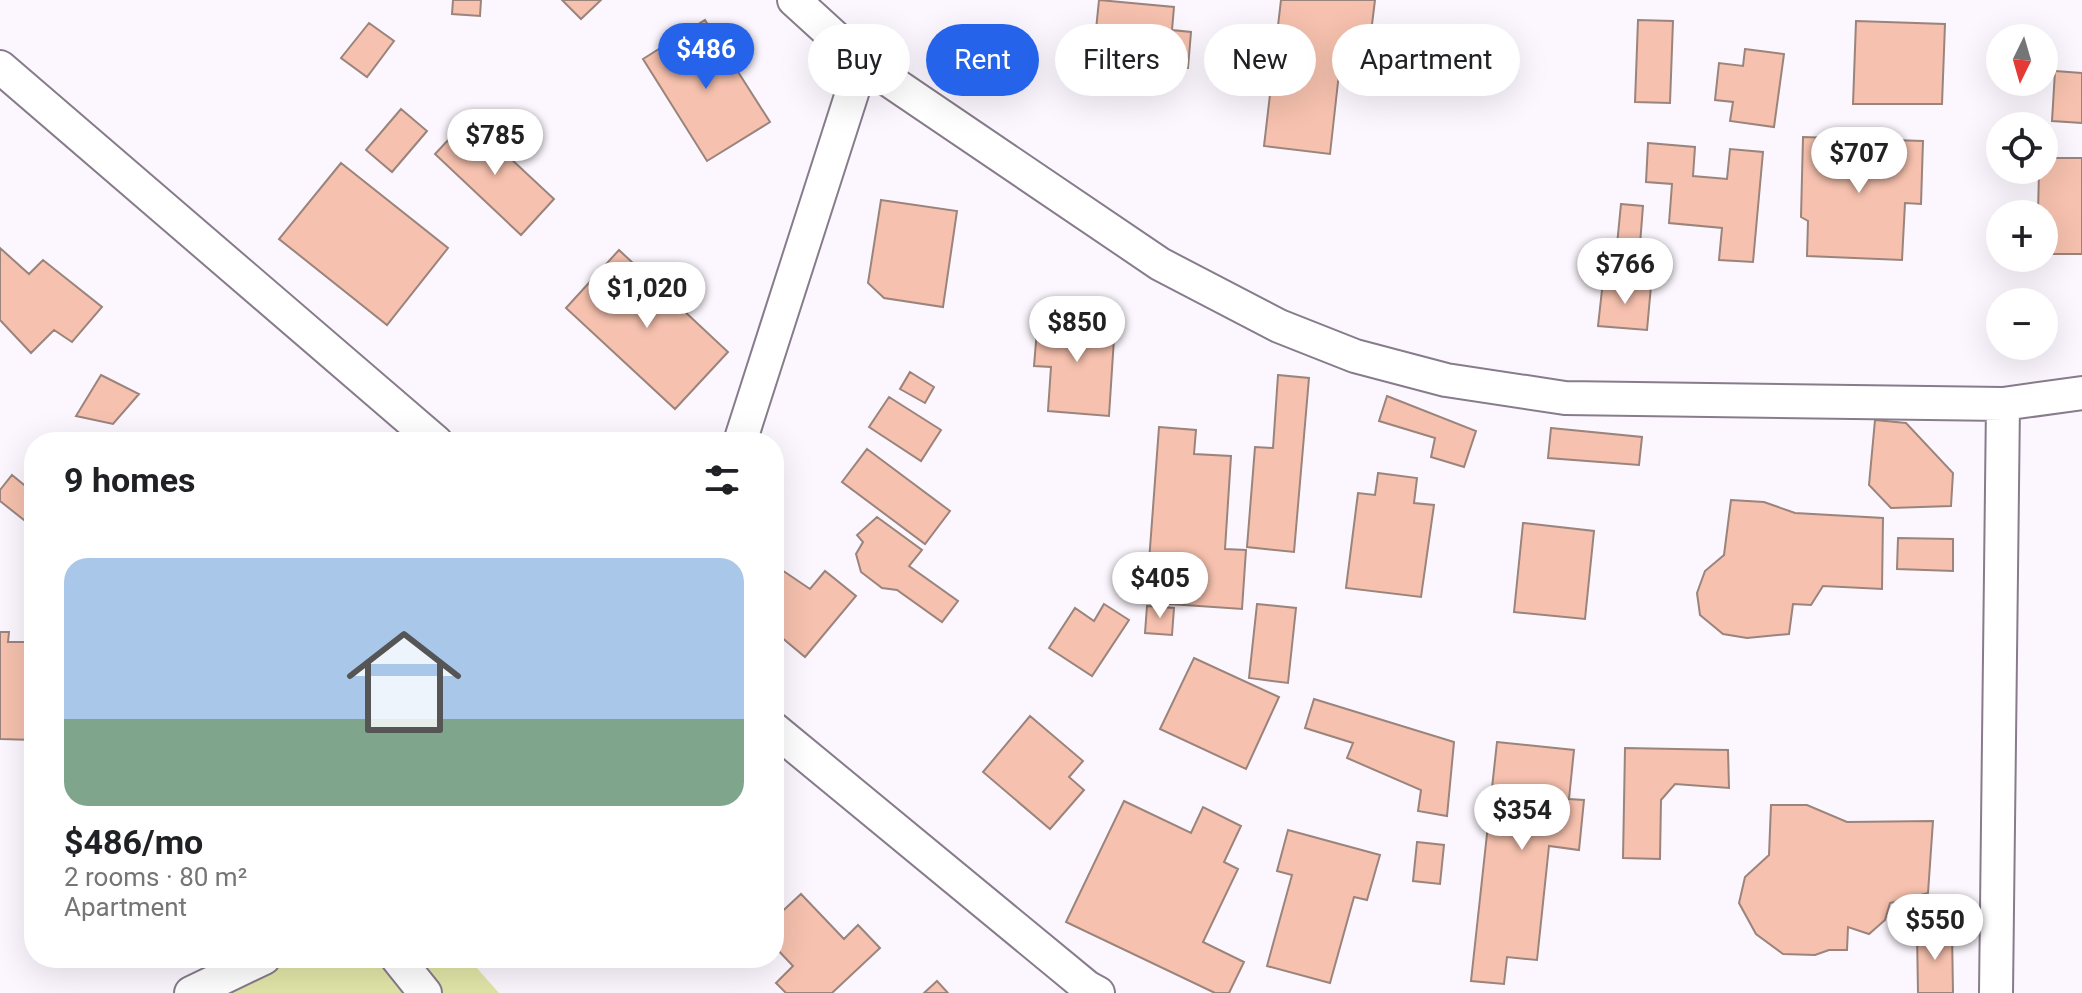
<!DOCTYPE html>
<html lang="en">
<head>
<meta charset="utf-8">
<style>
  body { margin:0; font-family:Roboto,sans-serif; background:#f6f6f6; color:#202124; height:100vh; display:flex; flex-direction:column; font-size:30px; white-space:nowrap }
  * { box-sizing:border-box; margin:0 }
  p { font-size:26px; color:#757577 }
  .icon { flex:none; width:44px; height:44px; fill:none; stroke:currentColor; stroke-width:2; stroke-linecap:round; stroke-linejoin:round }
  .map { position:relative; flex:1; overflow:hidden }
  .drawer { position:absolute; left:24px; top:432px; width:760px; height:536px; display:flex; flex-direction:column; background:#fff; border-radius:32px; box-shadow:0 8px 32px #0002 }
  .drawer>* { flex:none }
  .hud { position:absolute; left:808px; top:24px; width:760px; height:72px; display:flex; gap:16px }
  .needle { width:52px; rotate:185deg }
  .fabs { position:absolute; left:1986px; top:24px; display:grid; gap:16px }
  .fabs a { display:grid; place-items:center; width:72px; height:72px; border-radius:50%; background:#fff; box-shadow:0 8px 32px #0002; font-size:40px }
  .price { position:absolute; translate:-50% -68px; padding:0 18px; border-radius:28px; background:#fff; color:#222; font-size:26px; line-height:52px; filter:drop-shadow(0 2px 4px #0008) }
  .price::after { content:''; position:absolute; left:50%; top:48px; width:24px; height:18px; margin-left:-12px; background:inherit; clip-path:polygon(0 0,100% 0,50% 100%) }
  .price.on { background:#2563eb; color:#fff }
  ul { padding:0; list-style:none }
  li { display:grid; align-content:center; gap:16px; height:424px; padding:0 40px }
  li span { display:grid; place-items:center; height:248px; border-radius:24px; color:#555 }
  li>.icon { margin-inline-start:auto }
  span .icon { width:144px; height:144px; fill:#fffc; stroke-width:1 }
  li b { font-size:34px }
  h2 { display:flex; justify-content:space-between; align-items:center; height:96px; padding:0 40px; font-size:34px }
  .chip { padding:0 28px; border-radius:36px; background:#fff; box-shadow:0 8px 32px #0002; font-size:28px; line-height:72px }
  .chip.on { background:#2563eb; color:#fff }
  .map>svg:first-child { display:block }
  .green { fill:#e2e6a8 }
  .building { fill:#f6c1ae; stroke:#9a847c; stroke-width:2 }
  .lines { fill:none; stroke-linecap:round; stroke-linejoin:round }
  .street-casing { stroke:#877b8c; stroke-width:36 }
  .street { stroke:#fff; stroke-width:32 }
</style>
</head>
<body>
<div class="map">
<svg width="2082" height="993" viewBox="0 0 2082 993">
  <rect width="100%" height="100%" fill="#fcf7fe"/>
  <path class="green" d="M254,958H468L499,993H205Z"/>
  <path class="building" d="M453,0H481L480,16L452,14Z
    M562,0H601L581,19Z
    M1099,0L1174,7L1172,30L1191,32L1188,68L1145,64L1143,83L1091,79Z
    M1281,0H1375L1369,49L1342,46L1330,154L1264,146Z
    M705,20L770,122L707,161L643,59Z
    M1638,20L1673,21L1670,103L1635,102Z
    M1856,21L1945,24L1942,104H1853Z
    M369,23L394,41L367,77L341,58Z
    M1745,49L1784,54L1774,127L1730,121L1733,102L1715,100L1719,63L1743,66Z
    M2055,71L2082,73V123L2052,121Z
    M401,109L427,131L392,172L366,150Z
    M468,119L554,199L521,235L435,154Z
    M1803,137L1923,141L1921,204L1905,203L1902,260L1807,256L1808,221L1801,217Z
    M1648,143L1695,147L1693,176L1727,179L1730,149L1763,152L1753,262L1719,260L1722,228L1669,223L1672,184L1646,182Z
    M2044,158H2082V254H2044V214H2038L2039,170H2044Z
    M341,163L448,248L387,325L279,239Z
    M881,200L957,211L943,307L884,298L868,283Z
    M1621,204L1643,206L1639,257L1616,255Z
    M0,248L29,274L43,260L102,307L72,342L54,330L31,353L0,320Z
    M619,250L728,352L675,409L566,308Z
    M1603,281L1651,286L1647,330L1598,326Z
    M1038,318L1115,323L1109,416L1048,411L1051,367L1034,366Z
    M910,372L934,387L925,403L900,389Z
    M101,375L139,394L113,424L76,416Z
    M1278,375L1309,378L1294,552L1247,547L1255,447L1273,448Z
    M1387,396L1476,431L1464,467L1431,457L1435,438L1379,421Z
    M889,397L941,430L921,461L869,427Z
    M1875,420L1906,423L1953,473L1951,506L1891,508L1869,485Z
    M1159,427L1196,430L1194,454L1231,456L1225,549L1246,550L1242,609L1141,602L1144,575H1148Z
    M1551,428L1642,437L1639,465L1548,458Z
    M867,449L950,511L925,544L842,482Z
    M1378,473L1417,478L1414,503L1434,505L1421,597L1346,588L1358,493L1375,495Z
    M12,475L34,493V528L0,501V490Z
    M1731,500L1764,502L1795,513L1883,518L1882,589L1823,586L1811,605L1793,604L1789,634L1747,638L1723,634L1700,615L1697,593L1705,571L1724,555Z
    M877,517L922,550L909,566L958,601L942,622L897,590L882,588L861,572L856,554L863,542L857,535Z
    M1523,523L1594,531L1585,619L1514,612Z
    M1898,538L1953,539V571L1897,569Z
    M776,566L810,589L825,571L856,596L805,657L774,631Z
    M1104,604L1129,620L1092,676L1049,648L1075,608L1094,621Z
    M1257,604L1296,608L1288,683L1249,678Z
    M1147,606L1174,608L1172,635L1145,633Z
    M0,632H9L8,642H34V740L0,739Z
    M1194,658L1279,697L1246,769L1160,729Z
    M1314,699L1454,742L1447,816L1418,811L1421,790L1347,758L1353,743L1305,728Z
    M1030,716L1083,761L1069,777L1084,790L1050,829L983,772Z
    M1497,742L1574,750L1569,799L1584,800L1579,850L1549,846L1537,960L1507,957L1504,984L1471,981Z
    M1625,748L1728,750L1729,788L1675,784L1661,800L1660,859L1623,858Z
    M1124,801L1191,833L1203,807L1241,826L1224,862L1238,869L1203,942L1244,962L1229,993H1215L1066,922Z
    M1771,805H1807L1847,822L1933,821L1928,893L1890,903L1885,920L1869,934L1848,927L1847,950H1829L1815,955L1783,954L1756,934L1739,903L1745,877L1769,855Z
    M1288,830L1380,855L1367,900L1354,897L1330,983L1267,966L1292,875L1277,871Z
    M1417,842L1444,845L1440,884L1413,881Z
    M801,894L844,939L858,925L880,948L832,993H786L776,983L793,966L774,946V919Z
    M1952,931L1953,993H1918L1917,932Z
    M937,981L948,993H924Z"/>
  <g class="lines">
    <defs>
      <path id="street" d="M794,0L862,62L1160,264L1279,326L1355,356L1446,380L1565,398L2003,404L2082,393
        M0,67L436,442
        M740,442L862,62
        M774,729L1087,987L1098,993
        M397,958L425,993
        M191,993L264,958
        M1996,993L2003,404"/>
    </defs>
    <use href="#street" class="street-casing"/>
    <use href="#street" class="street"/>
  </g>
</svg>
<div class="fabs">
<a><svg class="needle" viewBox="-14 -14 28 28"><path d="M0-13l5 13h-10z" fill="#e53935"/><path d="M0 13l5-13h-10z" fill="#757577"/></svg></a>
<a><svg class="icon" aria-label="locate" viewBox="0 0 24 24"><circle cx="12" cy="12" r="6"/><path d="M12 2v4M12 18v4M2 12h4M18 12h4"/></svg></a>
<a>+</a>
<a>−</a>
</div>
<b class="price on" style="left:706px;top:91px">$486</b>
<b class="price" style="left:495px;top:177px">$785</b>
<b class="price" style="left:1859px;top:195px">$707</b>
<b class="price" style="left:1625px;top:306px">$766</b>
<b class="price" style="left:647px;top:330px">$1,020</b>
<b class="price" style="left:1077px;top:364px">$850</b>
<b class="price" style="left:1160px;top:620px">$405</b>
<b class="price" style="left:1522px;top:852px">$354</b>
<b class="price" style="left:1935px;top:962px">$550</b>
<div class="hud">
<a class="chip">Buy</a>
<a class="chip on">Rent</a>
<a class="chip">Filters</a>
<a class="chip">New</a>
<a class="chip">Apartment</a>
</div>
<section class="drawer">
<h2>9 homes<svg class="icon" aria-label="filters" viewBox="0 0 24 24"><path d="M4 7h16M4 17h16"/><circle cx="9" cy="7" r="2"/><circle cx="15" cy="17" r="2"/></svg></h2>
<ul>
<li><span style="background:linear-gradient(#a9c7e8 65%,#7fa58c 0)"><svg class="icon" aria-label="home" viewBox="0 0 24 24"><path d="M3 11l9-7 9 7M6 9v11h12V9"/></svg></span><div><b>$486/mo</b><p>2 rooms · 80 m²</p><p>Apartment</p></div></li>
</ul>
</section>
</div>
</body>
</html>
